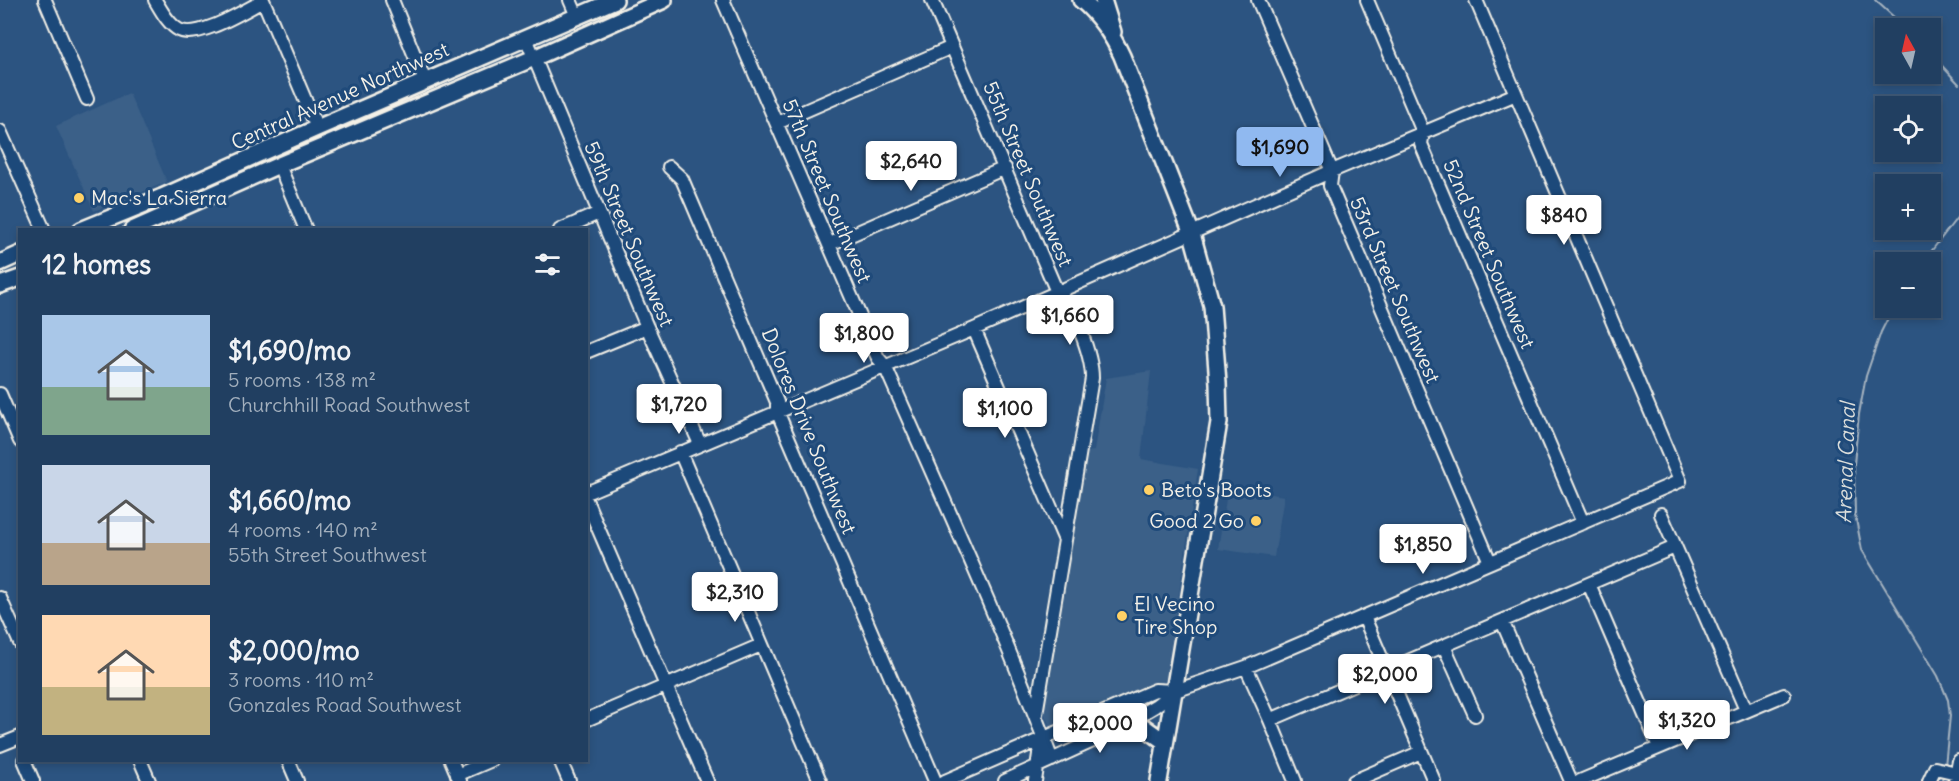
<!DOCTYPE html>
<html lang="en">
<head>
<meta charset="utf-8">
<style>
  body { margin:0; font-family:Delius,sans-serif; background:#2d4a6a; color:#f1f3f6; height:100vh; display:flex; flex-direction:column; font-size:22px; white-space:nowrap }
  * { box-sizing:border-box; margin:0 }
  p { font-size:20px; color:#a2afbd }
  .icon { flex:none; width:33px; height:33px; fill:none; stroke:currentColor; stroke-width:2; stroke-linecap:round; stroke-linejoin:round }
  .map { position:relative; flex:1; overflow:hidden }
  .side { position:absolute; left:18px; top:228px; width:570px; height:534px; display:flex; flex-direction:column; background:#213f61; border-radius:0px; box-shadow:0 3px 9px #0003,0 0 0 2px #3e5876 }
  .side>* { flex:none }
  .needle { width:39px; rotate:352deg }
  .controls { position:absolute; left:1875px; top:18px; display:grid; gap:12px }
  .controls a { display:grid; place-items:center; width:66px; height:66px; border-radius:0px; background:#213f61; box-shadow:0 3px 9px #0003,0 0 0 2px #3e5876; font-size:30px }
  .price { position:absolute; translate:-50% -51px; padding:0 14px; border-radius:6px; background:#fff; color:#222; font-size:20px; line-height:39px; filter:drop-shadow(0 2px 3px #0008) }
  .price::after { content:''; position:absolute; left:50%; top:36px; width:18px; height:14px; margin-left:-9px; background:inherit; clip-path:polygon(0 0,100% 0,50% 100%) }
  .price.selected { background:#90b9f0; color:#111 }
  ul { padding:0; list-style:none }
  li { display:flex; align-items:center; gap:18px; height:150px; padding:0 24px }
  li span { display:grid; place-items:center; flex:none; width:168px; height:120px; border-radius:0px; color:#555 }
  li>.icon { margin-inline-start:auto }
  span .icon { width:72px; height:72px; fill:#fffc; stroke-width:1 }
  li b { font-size:26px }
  h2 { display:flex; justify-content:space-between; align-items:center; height:72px; padding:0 24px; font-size:26px }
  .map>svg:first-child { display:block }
  .built { fill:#3b6088 }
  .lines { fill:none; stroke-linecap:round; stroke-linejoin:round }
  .stream { stroke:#a7b4c0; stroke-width:2 }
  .minor-casing { stroke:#f4f1e8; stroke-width:16 }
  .major-casing { stroke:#f4f1e8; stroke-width:20 }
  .minor { stroke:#1f4a7a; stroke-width:12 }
  .major { stroke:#1f4a7a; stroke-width:15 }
  .poi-dot { fill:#ffd166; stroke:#1f4a7a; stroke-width:2 }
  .labels { text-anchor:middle; stroke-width:6; stroke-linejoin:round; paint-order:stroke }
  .street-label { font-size:20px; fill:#f4f1e8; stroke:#1f4a7a }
  .poi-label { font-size:20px; fill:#f4f1e8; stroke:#1f4a7a; text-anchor:start }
  .water-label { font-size:21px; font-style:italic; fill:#dadddb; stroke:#1f4a7a }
</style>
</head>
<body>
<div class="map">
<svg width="1959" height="781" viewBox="0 0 1959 781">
  <rect width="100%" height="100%" fill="#2c5481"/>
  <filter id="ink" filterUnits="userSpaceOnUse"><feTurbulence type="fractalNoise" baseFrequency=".0167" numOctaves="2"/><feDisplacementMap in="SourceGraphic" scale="12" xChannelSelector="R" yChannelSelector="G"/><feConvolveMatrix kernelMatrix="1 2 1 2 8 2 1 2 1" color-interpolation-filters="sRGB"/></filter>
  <g filter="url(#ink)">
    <path class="built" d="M129,93L167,182L94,211L56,126Z
      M1151,371L1141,459L1198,469L1166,679L1161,685L1051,729L1042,708L1086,452L1094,451L1106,378Z
      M1228,487L1284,496L1274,557L1218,549Z"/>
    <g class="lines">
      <path class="stream" d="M1875,0L1906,28
        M1930,53L1959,84
        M1923,262L1959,215
        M1893,308L1881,332L1866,376L1859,414L1854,464L1855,514L1862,550L1938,676L1948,700L1950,716L1945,766
        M1942,781L1943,774"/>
      <defs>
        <path id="minor" d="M45,0L87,99
          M155,0C161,10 168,24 179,30C198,40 245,10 263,1
          M263,0L317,128
          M392,0L425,81
          M570,0L577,16
          M723,0L878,358L885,366C942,496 1002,626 1052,760
          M932,0L1057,292C1074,306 1092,356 1092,378L1036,714
          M1258,0L1332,171L1330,186L1490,562
          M1367,0L1423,132L1421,144L1583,523
          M526,38L647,327L700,444
          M777,123L952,47
          M0,131L44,230
          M279,165L306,230
          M669,167L682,179L777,402V411L935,781
          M560,230L599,213
          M830,244L1005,168
          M974,329L1064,538
          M586,352L647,327
          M0,394L20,441
          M680,452L820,781
          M586,493L974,329L1332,171L1516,94
          M586,500L707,781
          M1661,514L1746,710
          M1589,584L1659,747
          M0,598L20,643
          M1364,617L1434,781
          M1502,621L1571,781
          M1444,646L1475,715
          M1246,667L1270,720L1295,781
          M586,720L761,645
          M1270,720L1675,547
          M0,745L20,737
          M24,760L33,781
          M140,760L149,781
          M288,760L297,781
          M451,760L460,781
          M560,760L569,781
          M457,775L492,760
          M945,781L1155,690L1175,691
          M1005,781L1106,735L1155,706L1175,691L1246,667L1680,481L1476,0
          M1035,781L1041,741
          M1354,781L1421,752
          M1580,781L1784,695
          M1929,781L1935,768L1957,773
          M1955,781L1959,761"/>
        <path id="major" d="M1081,0C1098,14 1113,36 1122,56L1192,234L1212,306L1218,383L1219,422L1159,781
          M1103,0L1113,32
          M81,230L162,197L317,128L615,0
          M132,230L279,165L534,58L664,0
          M0,263L20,254
          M0,285L20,278
          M1123,725L1144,727L1165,742"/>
      </defs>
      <use href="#minor" class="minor-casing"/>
      <use href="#major" class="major-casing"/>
      <use href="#minor" class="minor"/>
      <use href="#major" class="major"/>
    </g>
  </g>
  <g class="poi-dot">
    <circle cx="79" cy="198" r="6"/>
    <circle cx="1149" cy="490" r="6"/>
    <circle cx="1256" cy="521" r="6"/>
    <circle cx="1122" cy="616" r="6"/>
  </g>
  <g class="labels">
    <g class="street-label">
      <text transform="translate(340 96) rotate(-24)" y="7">Central Avenue Northwest</text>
      <text transform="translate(1028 174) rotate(67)" y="7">55th Street Southwest</text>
      <text transform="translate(827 191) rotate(67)" y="7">57th Street Southwest</text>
      <text transform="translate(629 234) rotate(67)" y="7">59th Street Southwest</text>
      <text transform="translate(1489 254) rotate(67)" y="7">52nd Street Southwest</text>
      <text transform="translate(1395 290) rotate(67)" y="7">53rd Street Southwest</text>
      <text transform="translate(809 431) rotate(68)" y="7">Dolores Drive Southwest</text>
    </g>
    <g class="poi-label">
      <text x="91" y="205">Mac's La Sierra</text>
      <text x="1161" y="497">Beto's Boots</text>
      <text x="1244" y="528" text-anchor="end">Good 2 Go</text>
      <text x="1134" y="611">El Vecino<tspan x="1134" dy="23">Tire Shop</tspan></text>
    </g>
    <g class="water-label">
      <text transform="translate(1846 463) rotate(-88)" y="7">Arenal Canal</text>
    </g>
  </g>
</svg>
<div class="controls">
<a><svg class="needle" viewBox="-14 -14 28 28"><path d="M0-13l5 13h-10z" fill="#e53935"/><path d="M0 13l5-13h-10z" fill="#a2afbd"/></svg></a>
<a><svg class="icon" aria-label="locate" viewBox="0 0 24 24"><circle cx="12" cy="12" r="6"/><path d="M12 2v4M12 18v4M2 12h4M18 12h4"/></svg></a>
<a>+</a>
<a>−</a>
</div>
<b class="price selected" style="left:1280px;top:178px">$1,690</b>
<b class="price" style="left:911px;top:192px">$2,640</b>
<b class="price" style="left:1564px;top:246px">$840</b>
<b class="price" style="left:1070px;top:346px">$1,660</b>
<b class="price" style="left:864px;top:364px">$1,800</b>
<b class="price" style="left:679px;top:435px">$1,720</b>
<b class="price" style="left:1005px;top:439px">$1,100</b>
<b class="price" style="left:1423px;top:575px">$1,850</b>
<b class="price" style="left:735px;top:623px">$2,310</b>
<b class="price" style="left:1385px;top:705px">$2,000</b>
<b class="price" style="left:1687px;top:751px">$1,320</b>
<b class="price" style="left:1100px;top:754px">$2,000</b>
<section class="side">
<h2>12 homes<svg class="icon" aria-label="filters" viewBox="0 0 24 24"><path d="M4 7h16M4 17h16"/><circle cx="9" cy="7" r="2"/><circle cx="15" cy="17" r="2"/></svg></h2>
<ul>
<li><span style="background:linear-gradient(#a9c7e8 60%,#7fa58c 0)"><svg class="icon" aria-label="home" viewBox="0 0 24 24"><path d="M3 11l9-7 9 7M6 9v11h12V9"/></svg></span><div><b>$1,690/mo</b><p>5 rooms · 138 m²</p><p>Churchhill Road Southwest</p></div></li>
<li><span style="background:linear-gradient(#c9d6e8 65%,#b9a48a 0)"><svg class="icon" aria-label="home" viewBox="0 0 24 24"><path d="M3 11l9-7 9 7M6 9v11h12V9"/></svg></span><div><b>$1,660/mo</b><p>4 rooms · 140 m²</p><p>55th Street Southwest</p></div></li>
<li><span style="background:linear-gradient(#ffd9b3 60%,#c2b280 0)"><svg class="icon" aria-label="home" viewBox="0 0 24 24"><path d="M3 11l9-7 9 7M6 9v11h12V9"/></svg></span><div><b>$2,000/mo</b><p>3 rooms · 110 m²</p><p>Gonzales Road Southwest</p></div></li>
</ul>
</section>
</div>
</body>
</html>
